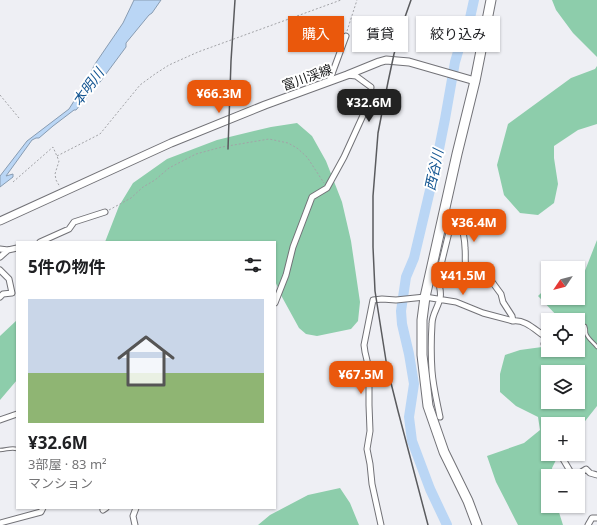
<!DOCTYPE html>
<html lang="ja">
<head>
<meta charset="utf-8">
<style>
  body { margin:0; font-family:"Noto Sans","Noto Sans JP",sans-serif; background:#f6f6f6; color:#202124; height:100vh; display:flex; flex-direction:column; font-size:15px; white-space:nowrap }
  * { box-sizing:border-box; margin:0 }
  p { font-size:13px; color:#757577 }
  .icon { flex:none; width:22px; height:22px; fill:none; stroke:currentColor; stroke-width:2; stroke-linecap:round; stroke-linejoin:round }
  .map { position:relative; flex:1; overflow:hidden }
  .details { position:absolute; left:16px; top:241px; width:260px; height:268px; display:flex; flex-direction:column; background:#fff; border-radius:0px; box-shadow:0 1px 3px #0004 }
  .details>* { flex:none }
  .top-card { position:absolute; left:288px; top:16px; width:249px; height:36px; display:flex; gap:8px }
  .needle { width:26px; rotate:235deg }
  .controls { position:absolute; left:541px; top:261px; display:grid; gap:8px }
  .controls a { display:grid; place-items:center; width:44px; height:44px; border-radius:0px; background:#fff; box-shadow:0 1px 3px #0004; font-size:20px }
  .price { position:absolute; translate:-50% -34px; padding:0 9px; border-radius:8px; background:#ea580c; color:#fff; font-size:13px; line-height:26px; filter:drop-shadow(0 1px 2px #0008) }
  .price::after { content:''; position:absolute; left:50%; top:24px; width:12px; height:9px; margin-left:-6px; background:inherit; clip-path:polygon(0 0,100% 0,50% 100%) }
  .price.on { background:#222; color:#fff }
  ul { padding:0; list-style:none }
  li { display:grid; align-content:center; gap:8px; height:212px; padding:0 12px }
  li span { display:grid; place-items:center; height:124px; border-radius:0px; color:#555 }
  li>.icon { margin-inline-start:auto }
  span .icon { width:72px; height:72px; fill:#fffc; stroke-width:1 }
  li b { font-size:17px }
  h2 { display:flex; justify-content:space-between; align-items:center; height:48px; padding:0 12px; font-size:17px }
  .tag { padding:0 14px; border-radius:0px; background:#fff; box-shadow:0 1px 3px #0004; font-size:14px; line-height:36px }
  .tag.on { background:#ea580c; color:#fff }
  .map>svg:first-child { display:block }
  .green { fill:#8dcdab; fill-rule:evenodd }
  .water { fill:#bad6f5; stroke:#889cb2 }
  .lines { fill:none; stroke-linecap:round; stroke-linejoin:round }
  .river { stroke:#bad6f5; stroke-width:10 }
  .lane-casing { stroke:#727277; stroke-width:4.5 }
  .street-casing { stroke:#727277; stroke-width:7 }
  .secondary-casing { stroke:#727277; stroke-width:9 }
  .highway-casing { stroke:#727277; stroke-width:11 }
  .path { stroke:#a2a3a7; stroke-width:1; stroke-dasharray:2 2; stroke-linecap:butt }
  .lane { stroke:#fff; stroke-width:2.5 }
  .street { stroke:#fff; stroke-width:5 }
  .secondary { stroke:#fff; stroke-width:7 }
  .highway { stroke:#fff; stroke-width:9 }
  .rail { stroke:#5a5b5e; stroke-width:1.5 }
  .labels { text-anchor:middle; stroke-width:4; stroke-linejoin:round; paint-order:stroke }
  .street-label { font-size:13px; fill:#121314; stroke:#fff }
  .water-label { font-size:14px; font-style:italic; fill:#145692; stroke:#fff }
</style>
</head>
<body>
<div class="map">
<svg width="597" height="525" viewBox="0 0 597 525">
  <rect width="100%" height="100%" fill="#eeeff4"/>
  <path class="green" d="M552,0H597V57L573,33L556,10Z
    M597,66V124L578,130L554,146V158L558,184L554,203L538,215L520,213L504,195L497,165L508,124L571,78L595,69Z
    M297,123L312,136L326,161L342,202L351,241L360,302L358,321L351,329L317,336L306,334L299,328L282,297L275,281V242H105L119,206L133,183L167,159L217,140L271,127Z
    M597,240V406L578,430V424H548V454H559L552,468L553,476H548V506H557L563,525H518L496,482L487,456L524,443L540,430L538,417L516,406L500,392V374L505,355L520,350L542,347L558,354L562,350H578V320H561L538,296L543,291L548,290V298H578V287L579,286ZM548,372H578V402H548Z
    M17,320V380L0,400V336Z
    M340,488L350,503L359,525H258L270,515L308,495Z"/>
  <path class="water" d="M134,0H161L152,13L149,15L126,43V47L100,82L76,110H74L53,126L39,138H36L32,140L6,176L13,174V177L0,187V176L27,141L69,109L84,85L95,64L123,23Z"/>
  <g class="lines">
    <path class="river" d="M447,525L430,489L412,441L409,417L414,384L409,354L402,324L401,311L406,277L414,258L435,169L445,119L455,62L460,45L468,27L474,0"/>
    <defs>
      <path id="lane" d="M578,328L582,326H585C586,328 586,330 586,333C587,338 594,343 597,347
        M0,450C6,450 11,447 17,449"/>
      <path id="street" d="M329,82L346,36
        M40,242L69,229L74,222L105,212
        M0,249L8,250L17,248
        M0,257L8,250
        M0,270L9,279L12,293L3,294L0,297
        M275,303L286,275L293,247L312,197L327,188L344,157L365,111L370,95L371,87L356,76L347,75
        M551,350L554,352L558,350
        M440,417C437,402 433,386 432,371C431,356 431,340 432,324C432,314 438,308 440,298C442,291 438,284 438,277L452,220L455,216L459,217C462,227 465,238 465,248C466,256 464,265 467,273L476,278L490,279L501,294L503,302L512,316L513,321C525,319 536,331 546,337L544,344L548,349
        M0,420L17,414
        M560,454L573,476
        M575,476L586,469L590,473L597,475
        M103,510L106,508
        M0,523L41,512L43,508
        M135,525L133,516L136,508
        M381,525L372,484L370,464L367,449L370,431L369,405V369L365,352L364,345L373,300L382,299L396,300L425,297L456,302L483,313L513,321
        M588,525L592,518H597"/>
      <path id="secondary" d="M0,221L171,143L265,105L347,75L379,62L386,60L409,62L475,81"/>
      <path id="highway" d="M477,525L468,501L444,452L428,406L422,355V320L425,297L457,154L475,81L491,0"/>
    </defs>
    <use href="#lane" class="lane-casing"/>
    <use href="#street" class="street-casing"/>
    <use href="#secondary" class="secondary-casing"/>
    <use href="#highway" class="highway-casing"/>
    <path class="path" d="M347,31L357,0
      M0,95L19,118
      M57,156L100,134L140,85L155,74L169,65L198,52L341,0
      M13,182L53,147L59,161L55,174L56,180L60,187
      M109,210L131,198L143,187L155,180L169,168L196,154L222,147L269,139L288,143L297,148L307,157L324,183"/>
    <use href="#lane" class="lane"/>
    <use href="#street" class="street"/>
    <use href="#secondary" class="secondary"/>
    <use href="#highway" class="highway"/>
    <path class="rail" d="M411,0L405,17L394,54L388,82L378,133L373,196V247L375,291L387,367L398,411L428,525
      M228,149L231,61L235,0"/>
  </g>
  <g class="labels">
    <g class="street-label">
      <text transform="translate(307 77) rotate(-20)" y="5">富川渓線</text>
    </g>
    <g class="water-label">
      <text transform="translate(88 87) rotate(-54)" y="5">本明川</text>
      <text transform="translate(434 170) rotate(-78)" y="5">西谷川</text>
    </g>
  </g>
</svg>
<div class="controls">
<a><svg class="needle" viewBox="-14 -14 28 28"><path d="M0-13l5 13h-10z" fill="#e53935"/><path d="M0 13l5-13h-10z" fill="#757577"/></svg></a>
<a><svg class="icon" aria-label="locate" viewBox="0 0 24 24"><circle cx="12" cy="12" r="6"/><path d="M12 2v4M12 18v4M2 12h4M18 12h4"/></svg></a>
<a><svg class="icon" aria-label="layers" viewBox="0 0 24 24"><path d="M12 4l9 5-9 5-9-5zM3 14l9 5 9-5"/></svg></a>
<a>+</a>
<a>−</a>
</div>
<b class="price" style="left:219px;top:114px">¥66.3M</b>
<b class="price on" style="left:369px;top:123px">¥32.6M</b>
<b class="price" style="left:474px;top:243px">¥36.4M</b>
<b class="price" style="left:463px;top:296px">¥41.5M</b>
<b class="price" style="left:361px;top:395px">¥67.5M</b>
<div class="top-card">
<a class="tag on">購入</a>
<a class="tag">賃貸</a>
<a class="tag">絞り込み</a>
</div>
<section class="details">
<h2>5件の物件<svg class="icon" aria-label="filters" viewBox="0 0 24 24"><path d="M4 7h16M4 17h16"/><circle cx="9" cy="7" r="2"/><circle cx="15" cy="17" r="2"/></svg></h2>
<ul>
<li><span style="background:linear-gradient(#c9d6e8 60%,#8fb573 0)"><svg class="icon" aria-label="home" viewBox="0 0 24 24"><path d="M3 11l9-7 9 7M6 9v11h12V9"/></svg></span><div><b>¥32.6M</b><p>3部屋 · 83 m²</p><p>マンション</p></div></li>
</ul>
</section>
</div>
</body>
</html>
